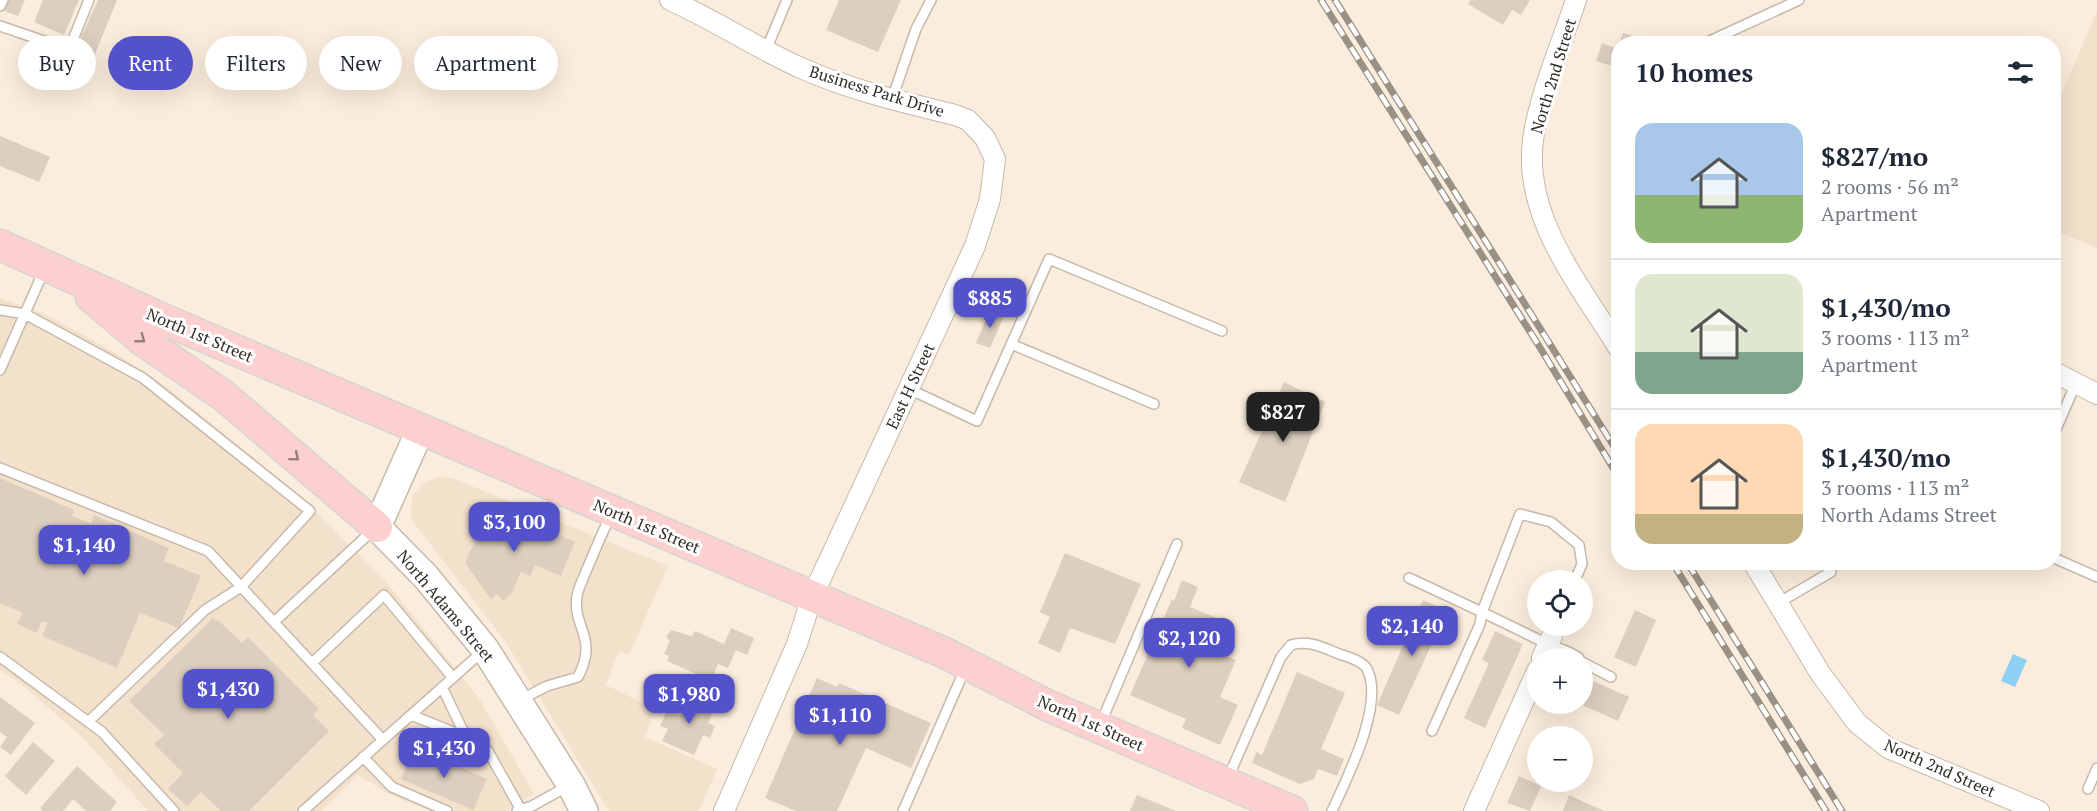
<!DOCTYPE html>
<html lang="en">
<head>
<meta charset="utf-8">
<style>
  body { margin:0; font-family:"PT Serif",serif; background:#f6f6f7; color:#1f2937; height:100vh; display:flex; flex-direction:column; font-size:22px; white-space:nowrap }
  * { box-sizing:border-box; margin:0 }
  p { font-size:20px; color:#747a83 }
  .icon { flex:none; width:33px; height:33px; fill:none; stroke:currentColor; stroke-width:2; stroke-linecap:round; stroke-linejoin:round }
  .map { position:relative; flex:1; overflow:hidden }
  .drawer { position:absolute; left:1611px; top:36px; width:450px; height:534px; display:flex; flex-direction:column; background:#fff; border-radius:24px; box-shadow:0 6px 24px #0002 }
  .drawer>* { flex:none }
  .guide { position:absolute; left:18px; top:36px; width:570px; height:54px; display:flex; gap:12px }
  .buttons { position:absolute; left:1527px; top:570px; display:grid; gap:12px }
  .buttons a { display:grid; place-items:center; width:66px; height:66px; border-radius:50%; background:#fff; box-shadow:0 6px 24px #0002; font-size:30px }
  .price { position:absolute; translate:-50% -51px; padding:0 14px; border-radius:12px; background:#5452ca; color:#fff; font-size:20px; line-height:39px; filter:drop-shadow(0 2px 3px #0008) }
  .price::after { content:''; position:absolute; left:50%; top:36px; width:18px; height:14px; margin-left:-9px; background:inherit; clip-path:polygon(0 0,100% 0,50% 100%) }
  .price.active { background:#222; color:#fff }
  ul { padding:0; list-style:none }
  li { display:flex; align-items:center; gap:18px; height:150px; padding:0 24px }
  li+li { border-top:2px solid #e0e1e3 }
  li span { display:grid; place-items:center; flex:none; width:168px; height:120px; border-radius:18px; color:#555 }
  li>.icon { margin-inline-start:auto }
  span .icon { width:72px; height:72px; fill:#fffc; stroke-width:1 }
  li b { font-size:26px }
  h2 { display:flex; justify-content:space-between; align-items:center; height:72px; padding:0 24px; font-size:26px }
  .tag { padding:0 21px; border-radius:27px; background:#fff; box-shadow:0 6px 24px #0002; font-size:21px; line-height:54px }
  .tag.active { background:#5452ca; color:#fff }
  .map>svg:first-child { display:block }
  .built { fill:#f4e1cc }
  .water { fill:#8ed0f3 }
  .building { fill:#dccfc0 }
  .lines { fill:none; stroke-linecap:round; stroke-linejoin:round }
  .lane-casing { stroke:#c6b9aa; stroke-width:12 }
  .street-casing { stroke:#c6b9aa; stroke-width:22 }
  .secondary-casing { stroke:#c6b9aa; stroke-width:30 }
  .primary-casing { stroke:#d6d5d3; stroke-width:33 }
  .lane { stroke:#fff; stroke-width:9 }
  .street { stroke:#fff; stroke-width:20 }
  .secondary { stroke:#fff; stroke-width:27 }
  .primary { stroke:#fcd0ce; stroke-width:30 }
  .rail-casing { stroke:#9a9185; stroke-width:7 }
  .rail { stroke:#fff; stroke-width:4.5; stroke-dasharray:14; stroke-linecap:butt }
  .oneway { stroke:#967e7a }
  .labels { text-anchor:middle; stroke-width:6; stroke-linejoin:round; paint-order:stroke }
  .street-label { font-size:16px; fill:#302b25; stroke:#fff }
</style>
</head>
<body>
<div class="map">
<svg width="2097" height="811" viewBox="0 0 2097 811">
  <rect width="100%" height="100%" fill="#fbeddd"/>
  <path class="built" d="M2097,11V248L2054,230V111Z
    M0,298L45,314L116,353L167,387L292,489L383,578L479,698L534,794L507,811H430L387,793L358,775L322,811H148L83,738L21,684L0,670Z
    M438,477L452,478L668,566L629,655L619,651L606,685L655,709L645,737L717,769L699,811H609L505,641L413,522L410,510L413,495L423,483Z"/>
  <path class="water" d="M2013,654L2027,660L2015,687L2001,681Z"/>
  <path class="building" d="M6,0H25L18,16L2,10Z
    M43,0H79L64,35L34,22Z
    M98,0H117L89,69L87,68L82,79L69,74L73,63L70,62Z
    M839,0H901L878,52L826,30Z
    M1470,0H1530L1521,15L1512,10L1503,25L1468,4Z
    M1623,33L1654,43L1653,44H1619Z
    M1602,43L1618,49V68L1596,61Z
    M0,136L50,157L39,182L0,166Z
    M990,310L1004,316L990,348L976,343Z
    M1284,382L1325,402L1285,502L1239,482Z
    M0,478L74,510L72,516L91,524L94,515L169,548L164,561L201,576L179,628L140,613L117,668L42,636L48,623L42,621L37,633L17,624L23,613L0,603Z
    M506,511L575,542L561,576L535,565L530,576L521,572L511,594L503,601L497,594L491,599L465,563L474,543L471,537L476,525L487,522L499,527Z
    M1065,553L1141,584L1115,644L1070,628L1060,653L1038,643L1050,617L1040,612Z
    M1182,580L1198,587L1190,607L1227,622L1214,651L1236,660L1220,697L1238,705L1220,745L1182,728L1186,719L1130,695L1172,599L1174,601Z
    M1423,600L1447,611L1399,715L1377,705Z
    M1635,610L1656,620L1636,667L1614,657Z
    M213,618L216,621L218,620L242,643L248,637L319,709L313,715L329,731L249,811H221L201,792L187,806L168,789L183,773L154,744L164,735L129,701Z
    M731,628L754,638L747,655L736,650L728,668L718,664L713,677L705,674L703,677L667,661L669,656L664,654L670,641L666,637L671,630L692,636L695,631L724,644Z
    M1495,631L1523,644L1485,728L1464,718L1489,663L1482,660Z
    M1297,672L1345,693L1321,749L1344,759L1337,776L1318,769L1314,779L1300,784L1252,763L1256,752L1262,755Z
    M1582,676L1629,697L1618,721L1582,705Z
    M817,678L837,687L839,683L931,723L911,768L866,748L837,811H796L765,798Z
    M699,694L717,703L708,723L715,726L710,738L703,735L694,755L662,741L668,729L660,726L668,709L681,715L687,701L695,704Z
    M0,697L35,723L11,755L0,747L7,737L0,732Z
    M33,742L55,761L26,795L5,776Z
    M414,747L487,779L473,810L401,779Z
    M77,766L117,802L110,811H86L73,799L63,811H43L40,808Z
    M1519,776L1541,786L1530,811L1507,803Z
    M1137,795L1176,811H1130Z
    M1569,795L1604,811H1563Z"/>
  <g class="lines">
    <defs>
      <path id="lane" d="M0,6L3,0
        M0,26L56,45L64,46L72,42L89,0
        M1703,44L1799,0
        M766,50L787,0
        M892,99L916,29L931,0
        M0,310L25,314L143,378L310,511L241,587L205,610L88,722
        M1011,344L1154,404
        M0,370L45,268
        M909,389L977,421L1049,259L1222,331
        M2054,434L2076,383
        M0,468L208,551L383,740
        M2054,558L2097,577
        M1409,578C1454,599 1500,620 1545,643C1556,648 1569,650 1579,658
        M1778,603L1831,572L1824,562
        M274,622L373,530
        M0,657L102,732L174,811
        M1582,662L1611,677
        M312,663L384,595L453,678
        M442,687L466,737L488,751L521,810
        M520,700L547,686L578,677C599,637 572,628 577,596C578,589 582,581 585,574C593,554 602,534 611,514
        M411,715L466,737
        M1100,725L1177,544
        M1432,731L1480,624L1482,612L1520,514L1551,522L1579,545L1582,564L1575,580
        M363,757L392,787L447,811
        M1228,778L1281,657L1291,645C1309,640 1322,647 1339,654C1348,657 1363,661 1367,669C1385,704 1347,778 1332,811
        M2088,789L2097,768
        M303,811L483,651
        M517,811L532,806L568,786
        M903,811L965,669"/>
      <path id="street" d="M670,0C715,20 756,48 801,68C850,90 903,102 955,115L968,120L985,138L995,159L990,199L975,246L812,597L797,644L724,811
        M1576,0C1562,43 1539,95 1533,140C1523,218 1580,285 1618,347
        M2054,372L2097,394
        M1753,562L1820,673L1857,723L1888,748L2039,811
        M1542,658L1552,636
        M1474,811L1538,669"/>
      <path id="secondary" d="M421,428L377,527L426,577L485,649L571,785L584,811"/>
      <path id="primary" d="M0,245L172,323L945,653L1049,706L1292,811
        M91,297L142,340L224,396L377,527"/>
    </defs>
    <use href="#lane" class="lane-casing"/>
    <use href="#street" class="street-casing"/>
    <use href="#secondary" class="secondary-casing"/>
    <use href="#primary" class="primary-casing"/>
    <use href="#lane" class="lane"/>
    <use href="#street" class="street"/>
    <use href="#secondary" class="secondary"/>
    <use href="#primary" class="primary"/>
    <defs>
      <path id="rail" d="M1321,0L1539,346L1618,476
        M1335,0L1618,453
        M1672,562L1826,811
        M1687,562L1842,811"/>
    </defs>
    <use href="#rail" class="rail-casing"/>
    <use href="#rail" class="rail"/>
  </g>
  <defs><path id="oneway-chevron" d="M-2-3.5L2.5 0L-2 3.5" fill="none" stroke-width="1.6" stroke-linecap="round" stroke-linejoin="round" transform="scale(1.5)"/></defs>
  <g class="oneway">
    <use href="#oneway-chevron" transform="translate(141 339) rotate(38)"/>
    <use href="#oneway-chevron" transform="translate(295 457) rotate(40)"/>
  </g>
  <g class="labels">
    <g class="street-label">
      <text transform="translate(1553 76) rotate(-73)" y="6">North 2nd Street</text>
      <text transform="translate(877 91) rotate(17)" y="6">Business Park Drive</text>
      <text transform="translate(200 335) rotate(23)" y="6">North 1st Street</text>
      <text transform="translate(910 386) rotate(-65)" y="6">East H Street</text>
      <text transform="translate(647 526) rotate(23)" y="6">North 1st Street</text>
      <text transform="translate(446 606) rotate(50)" y="6">North Adams Street</text>
      <text transform="translate(1091 723) rotate(24)" y="6">North 1st Street</text>
      <text transform="translate(1940 768) rotate(24)" y="6">North 2nd Street</text>
    </g>
  </g>
</svg>
<div class="buttons">
<a><svg class="icon" aria-label="locate" viewBox="0 0 24 24"><circle cx="12" cy="12" r="6"/><path d="M12 2v4M12 18v4M2 12h4M18 12h4"/></svg></a>
<a>+</a>
<a>−</a>
</div>
<b class="price" style="left:990px;top:329px">$885</b>
<b class="price active" style="left:1283px;top:443px">$827</b>
<b class="price" style="left:514px;top:553px">$3,100</b>
<b class="price" style="left:84px;top:576px">$1,140</b>
<b class="price" style="left:1412px;top:657px">$2,140</b>
<b class="price" style="left:1189px;top:669px">$2,120</b>
<b class="price" style="left:228px;top:720px">$1,430</b>
<b class="price" style="left:689px;top:725px">$1,980</b>
<b class="price" style="left:840px;top:746px">$1,110</b>
<b class="price" style="left:444px;top:779px">$1,430</b>
<div class="guide">
<a class="tag">Buy</a>
<a class="tag active">Rent</a>
<a class="tag">Filters</a>
<a class="tag">New</a>
<a class="tag">Apartment</a>
</div>
<section class="drawer">
<h2>10 homes<svg class="icon" aria-label="filters" viewBox="0 0 24 24"><path d="M4 7h16M4 17h16"/><circle cx="9" cy="7" r="2"/><circle cx="15" cy="17" r="2"/></svg></h2>
<ul>
<li><span style="background:linear-gradient(#a9c7e8 60%,#8fb573 0)"><svg class="icon" aria-label="home" viewBox="0 0 24 24"><path d="M3 11l9-7 9 7M6 9v11h12V9"/></svg></span><div><b>$827/mo</b><p>2 rooms · 56 m²</p><p>Apartment</p></div></li>
<li><span style="background:linear-gradient(#dfe7d0 65%,#7fa58c 0)"><svg class="icon" aria-label="home" viewBox="0 0 24 24"><path d="M3 11l9-7 9 7M6 9v11h12V9"/></svg></span><div><b>$1,430/mo</b><p>3 rooms · 113 m²</p><p>Apartment</p></div></li>
<li><span style="background:linear-gradient(#ffd9b3 75%,#c2b280 0)"><svg class="icon" aria-label="home" viewBox="0 0 24 24"><path d="M3 11l9-7 9 7M6 9v11h12V9"/></svg></span><div><b>$1,430/mo</b><p>3 rooms · 113 m²</p><p>North Adams Street</p></div></li>
</ul>
</section>
</div>
</body>
</html>
